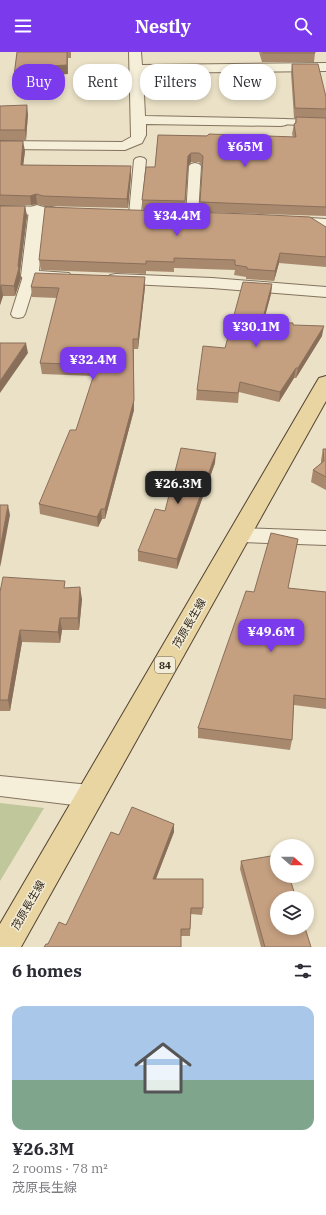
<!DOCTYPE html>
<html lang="en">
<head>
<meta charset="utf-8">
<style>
  body { margin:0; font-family:"IBM Plex Serif","Noto Sans JP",serif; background:#f7f7f7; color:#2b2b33; height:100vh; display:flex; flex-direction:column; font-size:15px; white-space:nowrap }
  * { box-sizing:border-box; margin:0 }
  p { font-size:13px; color:#7c7c81 }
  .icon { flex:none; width:22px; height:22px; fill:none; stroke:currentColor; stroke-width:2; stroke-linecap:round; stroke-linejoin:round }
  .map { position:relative; height:895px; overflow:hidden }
  .sheet { display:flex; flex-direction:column; background:#fff; flex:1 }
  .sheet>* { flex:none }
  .hud { position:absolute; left:12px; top:12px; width:302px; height:36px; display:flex; gap:8px }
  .needle { width:26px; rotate:111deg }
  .fabs { position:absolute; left:270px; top:787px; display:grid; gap:8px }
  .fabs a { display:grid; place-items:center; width:44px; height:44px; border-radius:50%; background:#fff; box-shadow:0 2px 6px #0003; font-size:20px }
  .price { position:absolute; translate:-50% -34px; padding:0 9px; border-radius:8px; background:#7c3aed; color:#fff; font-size:13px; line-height:26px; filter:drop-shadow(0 1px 2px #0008) }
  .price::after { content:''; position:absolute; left:50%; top:24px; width:12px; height:9px; margin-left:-6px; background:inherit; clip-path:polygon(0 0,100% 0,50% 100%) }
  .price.selected { background:#222; color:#fff }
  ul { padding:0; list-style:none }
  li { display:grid; align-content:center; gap:8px; height:212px; padding:0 12px }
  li+li { border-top:1px solid #e1e1e2 }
  li span { display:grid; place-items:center; height:124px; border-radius:12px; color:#555 }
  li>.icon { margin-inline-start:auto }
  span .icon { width:72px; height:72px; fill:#fffc; stroke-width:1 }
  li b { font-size:17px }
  h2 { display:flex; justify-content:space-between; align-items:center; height:48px; padding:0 12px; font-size:17px }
  .tag { padding:0 14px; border-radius:16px; background:#fff; box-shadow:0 2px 6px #0003; font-size:14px; line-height:36px }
  .tag.selected { background:#7c3aed; color:#fff }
  header { display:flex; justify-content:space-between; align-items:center; height:52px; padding:0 12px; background:#7c3aed; color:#fff; font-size:18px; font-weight:800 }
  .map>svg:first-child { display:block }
  .green { fill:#c0c79b }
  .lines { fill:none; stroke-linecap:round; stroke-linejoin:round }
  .lane-casing { stroke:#83735e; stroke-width:2 }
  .street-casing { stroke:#83735e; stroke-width:2 }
  .primary-casing { stroke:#524231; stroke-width:2 }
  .lane { fill:#f5eed9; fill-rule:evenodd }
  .street { fill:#f5eed9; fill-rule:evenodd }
  .primary { fill:#e9d5a2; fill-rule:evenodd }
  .wall { fill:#a9896e }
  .shaded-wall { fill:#896f5a }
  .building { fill:#c49f80; stroke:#896f5a }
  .labels { text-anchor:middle; stroke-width:3; stroke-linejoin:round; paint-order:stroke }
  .shield { fill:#f2ebd5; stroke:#6e6556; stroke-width:1 }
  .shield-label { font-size:10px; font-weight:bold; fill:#352b20 }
  .street-label { font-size:11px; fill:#352b20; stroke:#f2ebd5 }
</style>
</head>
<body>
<header><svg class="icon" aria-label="menu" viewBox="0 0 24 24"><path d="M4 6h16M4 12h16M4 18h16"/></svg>Nestly<svg class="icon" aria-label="search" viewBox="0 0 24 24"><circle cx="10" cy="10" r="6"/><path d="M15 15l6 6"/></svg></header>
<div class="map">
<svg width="326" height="895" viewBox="0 0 326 895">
  <rect width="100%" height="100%" fill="#eae1c6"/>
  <path class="green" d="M0,751L44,756L0,829Z"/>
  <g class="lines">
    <defs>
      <path id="lane" d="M281,67L326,68V74L277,72L276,70L277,68Z
        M140,105L144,106L146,108L141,162L139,165H131L129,162L134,108L136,106Z
        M195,111L199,112L201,114L198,164L196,167H188L186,164L189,114L191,112Z
        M0,154L52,155L56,156L58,159L56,162L52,163L0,162Z
        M294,165L326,167V175L290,172L288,169L290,166Z
        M30,220L35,221L37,224L25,262L23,265L18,266L13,265L11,262L23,224L25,221Z
        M239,476L326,479V493L239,490L233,488L230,483L233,478Z
        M0,724L90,733L98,737L101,744L98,751L90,755L0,744Z"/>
      <path id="street" d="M129,0H141L142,13L326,11V19L143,21L145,64L286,67L288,70L286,73L281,74L146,72V83L142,91L125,98L0,97V89L122,90L131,85Z
        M37,153L43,155L45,158L39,219L69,221L72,225L69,229C56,232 37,231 24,228L21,224L29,158L31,155Z
        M116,222L212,226L326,235V245L212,236L110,231L107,227L110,223Z"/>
      <path id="primary" d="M326,324V349L21,895H0V872L316,331L319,326Z"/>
    </defs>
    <use href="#lane" class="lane-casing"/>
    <use href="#street" class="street-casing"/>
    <use href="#primary" class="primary-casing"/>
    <use href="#lane" class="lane"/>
    <use href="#street" class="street"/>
    <use href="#primary" class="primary"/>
  </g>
  <path class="wall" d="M17,0H71V6H68V22L52,23V31L16,33L14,24Z
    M259,0H315V1L314,10H262Z
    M292,12L326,45V164L200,160L202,114L199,110H191L188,114L185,158H143L142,148L155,115L158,83L293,85L292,82L294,72L295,71L296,66H294L291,21Z
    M0,54L28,62L26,88H0Z
    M0,89L25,99L23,113L131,114V124L128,156L44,154L37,152L31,153H0Z
    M0,154H25L27,164L20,220L21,226L15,244H3L0,253Z
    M326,175V215L279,211L274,229L246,227V225L234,223L235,218L174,216V220L146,219V222L41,218L39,208Z
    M272,232L271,242L263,270L293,273L322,284L296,326H294L279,350L239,340L238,351L196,348L197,338L225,296Z
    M31,235H145L138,297H134V358L105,467H102L98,475L40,462L39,452L76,378L94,324L42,322L40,311L57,246L32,245Z
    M323,397H326V438L311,430L313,418L321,411V408Z
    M215,411L177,517L138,509V499Z
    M66,536L82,547L79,578H62L60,591L22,590L10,659H0V540Z
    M288,536L326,540V657L294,653L292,688L290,698L198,686V676L254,540Z
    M174,772V780L156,827L203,856L202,863L191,862L190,884H181L48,892L66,873L119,783Z
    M241,809L311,895H261L240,817Z"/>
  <path class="shaded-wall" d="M67,0L68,22L52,23V31L51,14Z
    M27,53L28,62L26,88L25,78Z
    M23,89L25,99L22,123L21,113Z
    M191,101V110L188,114L185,158L188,104Z
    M131,114V124L128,156L127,147Z
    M36,142L37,152L31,153L30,144Z
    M25,154L27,164L20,220L21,226L15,244L14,234L18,214Z
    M280,201L279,211L274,229L275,219Z
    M145,225V235L138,297V287Z
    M272,232L271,242L261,280L262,270Z
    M1,233L3,244L0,253V238Z
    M324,274L322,284L296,326L298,316Z
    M26,291L28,301L0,341V329Z
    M134,297V358L105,467V457Z
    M296,316L294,326L279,350L280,340Z
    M216,401L215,411L177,517V507Z
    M8,453L10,463L1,511L0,515V497Z
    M101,457L102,467L98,475L97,465Z
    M80,535L82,547L79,578L78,566Z
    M60,566L62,578L60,591L58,580Z
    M20,578L22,590L10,659L8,648Z
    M174,772V780L153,834V827Z"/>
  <path class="building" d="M17,0H67V13L51,14V22L14,24Z
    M263,0H315V1H263Z
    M292,12H318L326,45V57L295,56Z
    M27,53L25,78H0V54Z
    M296,65L326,66V155L200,150L203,104L199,101H191L188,104L185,149L142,148L146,115H155L158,83L207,84L209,82L296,85L294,72L296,71Z
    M0,89H23L21,113L131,114L127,147L43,144L36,142L30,144L0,143Z
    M0,154H25L18,214L19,216L14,234L1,233L0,238Z
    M45,155L249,162L310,165L326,175V205L280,201L275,219L247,217V215L235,213V208L174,206V210L146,209V212L39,208Z
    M35,221L145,225L138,287H133L134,348L105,457H101L97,465L39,452L70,378H76L97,313L40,311L59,236L31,235Z
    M243,230L272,232L262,270L293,271V273L324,274L298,316H296L280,340L240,330L238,341L197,338L203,294L225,296Z
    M0,291H26L0,329Z
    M181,396L216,401L177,507L138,499L155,457L165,459Z
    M323,397H326V425L313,418L324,409Z
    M0,453H8L0,497Z
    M271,481L298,487L288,536L326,540V647L294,643L292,688L198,676L246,539L254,540Z
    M3,525L65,529L64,536L80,535L78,566H60L58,580L20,578L8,648H0V540Z
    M132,755L174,772L153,827H203V856H191L190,877H181V895H44L46,892H48L59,870L66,873L111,780L119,783Z
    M277,803V824H289L296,846H277V876H305L311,895H265L241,809Z"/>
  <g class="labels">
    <rect class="shield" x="155" y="605" width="20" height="16" rx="3"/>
    <g class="shield-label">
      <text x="165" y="617">84</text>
    </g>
    <g class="street-label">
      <text transform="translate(189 571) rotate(-60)" y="4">茂原長生線</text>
      <text transform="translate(28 853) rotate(-60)" y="4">茂原長生線</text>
    </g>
  </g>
</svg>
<div class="fabs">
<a><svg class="needle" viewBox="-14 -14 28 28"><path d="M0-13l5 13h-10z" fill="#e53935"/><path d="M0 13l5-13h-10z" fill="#7c7c81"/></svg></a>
<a><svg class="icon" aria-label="layers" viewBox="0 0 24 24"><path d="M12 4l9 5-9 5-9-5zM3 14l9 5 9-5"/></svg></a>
</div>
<b class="price" style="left:245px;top:116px">¥65M</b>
<b class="price" style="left:177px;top:185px">¥34.4M</b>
<b class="price" style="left:256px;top:296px">¥30.1M</b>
<b class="price" style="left:93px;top:329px">¥32.4M</b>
<b class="price selected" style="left:178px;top:453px">¥26.3M</b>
<b class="price" style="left:271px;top:601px">¥49.6M</b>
<div class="hud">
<a class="tag selected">Buy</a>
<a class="tag">Rent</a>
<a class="tag">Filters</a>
<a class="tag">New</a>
</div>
</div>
<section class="sheet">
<h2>6 homes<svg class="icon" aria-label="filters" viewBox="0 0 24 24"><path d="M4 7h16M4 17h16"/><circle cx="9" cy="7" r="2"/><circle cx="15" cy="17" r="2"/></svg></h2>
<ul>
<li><span style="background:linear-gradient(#a9c7e8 60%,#7fa58c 0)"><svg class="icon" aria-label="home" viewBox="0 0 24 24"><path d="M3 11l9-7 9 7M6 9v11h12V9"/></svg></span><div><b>¥26.3M</b><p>2 rooms · 78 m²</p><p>茂原長生線</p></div></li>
</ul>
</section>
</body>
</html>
